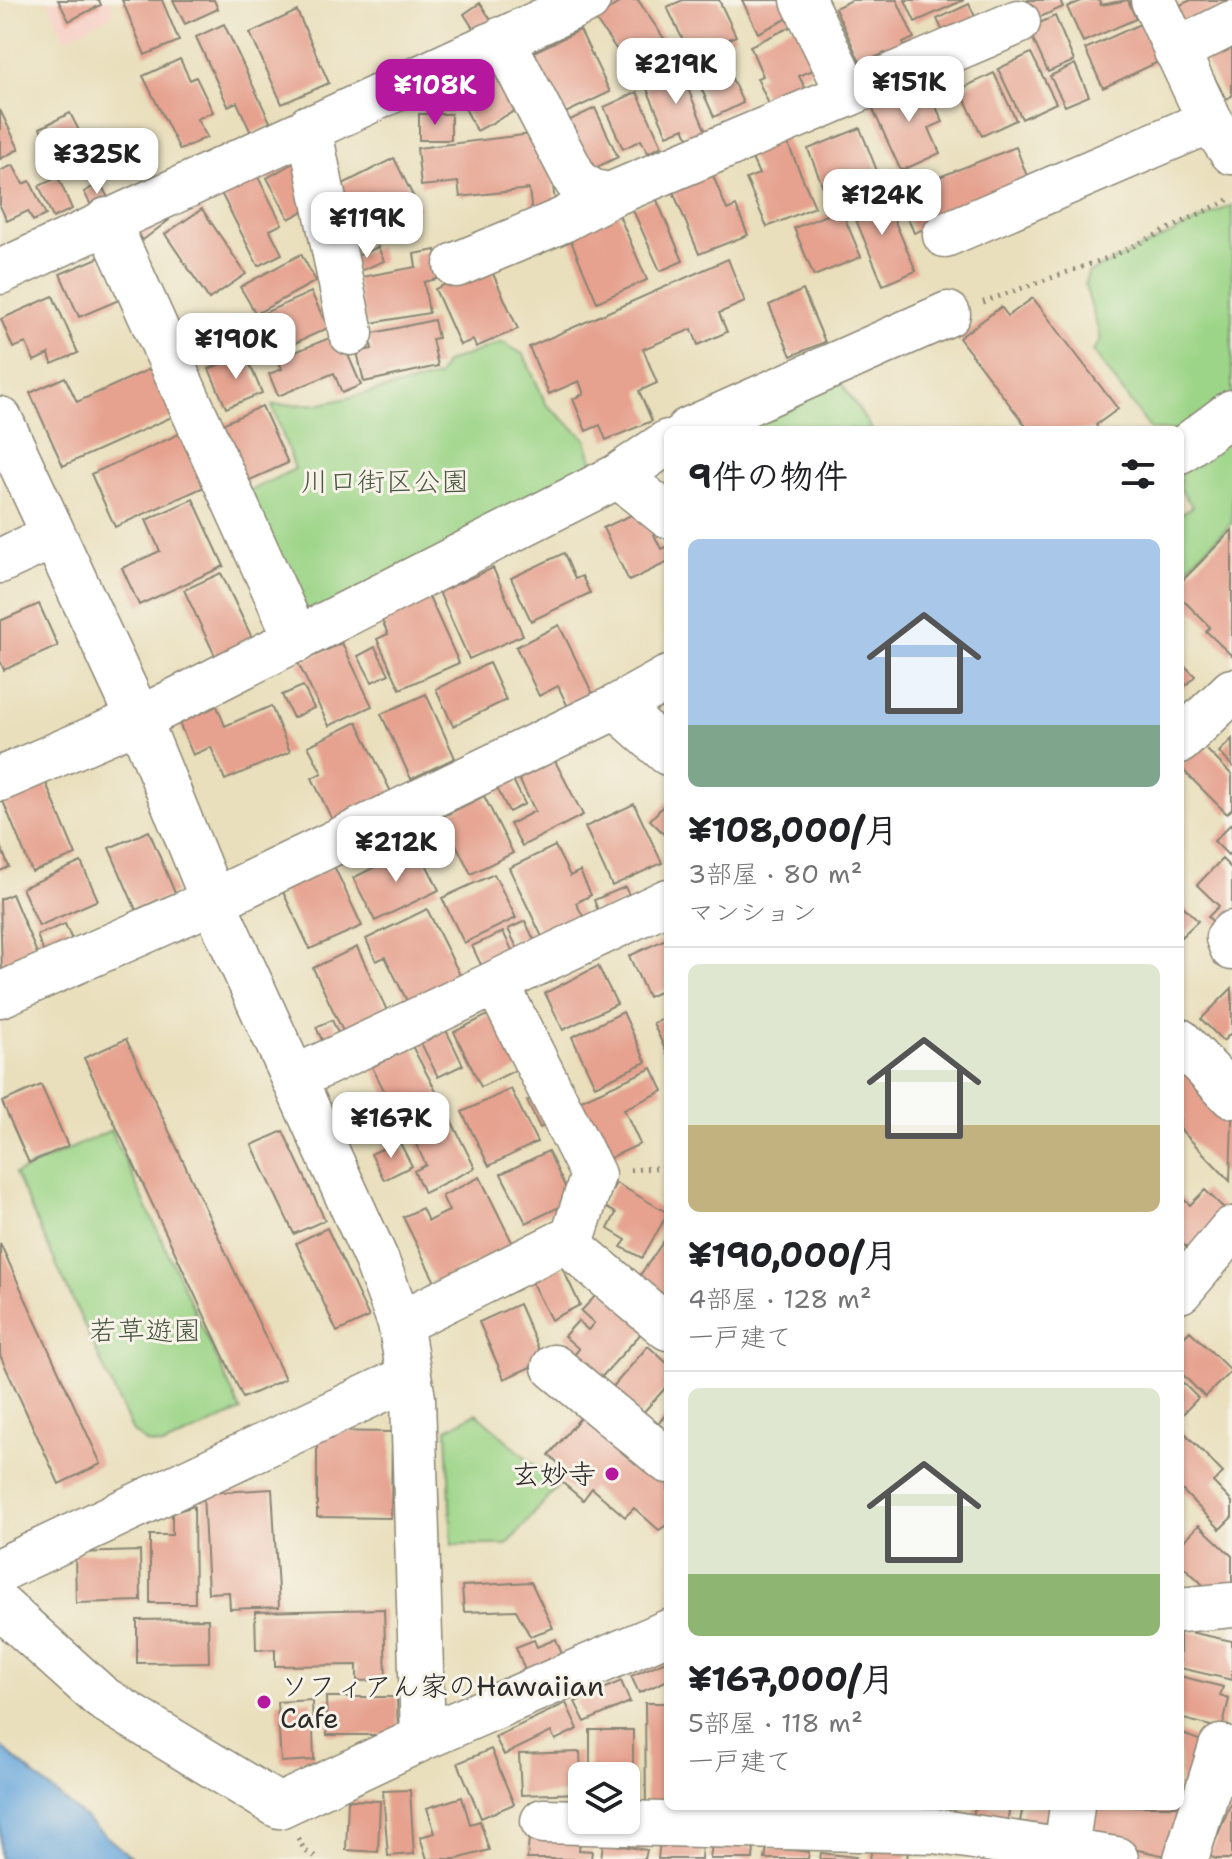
<!DOCTYPE html>
<html lang="ja">
<head>
<meta charset="utf-8">
<style>
  body { margin:0; font-family:"Shantell Sans","Klee One",sans-serif; background:#f2f2f2; color:#202124; height:100vh; display:flex; flex-direction:column; font-size:30px; white-space:nowrap }
  * { box-sizing:border-box; margin:0 }
  p { font-size:26px; color:#757577 }
  .icon { flex:none; width:44px; height:44px; fill:none; stroke:currentColor; stroke-width:2; stroke-linecap:round; stroke-linejoin:round }
  .map { position:relative; flex:1; overflow:hidden }
  .details { position:absolute; left:664px; top:426px; width:520px; height:1384px; display:flex; flex-direction:column; background:#fff; border-radius:12px; box-shadow:0 2px 6px #0004 }
  .details>* { flex:none }
  .fabs { position:absolute; left:568px; top:1762px; display:grid; gap:16px }
  .fabs a { display:grid; place-items:center; width:72px; height:72px; border-radius:12px; background:#fff; box-shadow:0 2px 6px #0004; font-size:40px }
  .price { position:absolute; translate:-50% -68px; padding:0 18px; border-radius:16px; background:#fff; color:#222; font-size:26px; line-height:52px; filter:drop-shadow(0 2px 4px #0008) }
  .price::after { content:''; position:absolute; left:50%; top:48px; width:24px; height:18px; margin-left:-12px; background:inherit; clip-path:polygon(0 0,100% 0,50% 100%) }
  .price.on { background:#b5179e; color:#fff }
  ul { padding:0; list-style:none }
  li { display:grid; align-content:center; gap:16px; height:424px; padding:0 24px }
  li+li { border-top:2px solid #e0e0e0 }
  li span { display:grid; place-items:center; height:248px; border-radius:12px; color:#555 }
  li>.icon { margin-inline-start:auto }
  span .icon { width:144px; height:144px; fill:#fffc; stroke-width:1 }
  li b { font-size:34px }
  h2 { display:flex; justify-content:space-between; align-items:center; height:96px; padding:0 24px; font-size:34px }
  .map>svg:first-child { display:block }
  .built { fill:#f7d1c7 }
  .green { fill:#9dd588; stroke:#64805a; stroke-width:2 }
  .water { fill:#69a7db; stroke:#4a6983; stroke-width:2 }
  .building { fill:#e6a28f }
  .lines { fill:none; stroke-linecap:round; stroke-linejoin:round }
  .minor-casing { stroke:#8a8574; stroke-width:47 }
  .path { stroke:#8a8574; stroke-width:5; stroke-dasharray:2 6; stroke-linecap:butt }
  .minor { stroke:#fff; stroke-width:44 }
  .poi-dot { fill:#b5179e; stroke:#f7f3e8; stroke-width:3 }
  .labels { text-anchor:middle; stroke-width:6; stroke-linejoin:round; paint-order:stroke }
  .park-label { font-size:28px; fill:#485642; stroke:#f7f3e8 }
  .poi-label { font-size:28px; fill:#2b2b2b; stroke:#f7f3e8; text-anchor:end }
</style>
</head>
<body>
<div class="map">
<svg width="1232" height="1859" viewBox="0 0 1232 1859">
  <rect width="100%" height="100%" fill="#f7f3e8"/>
  <filter id="ink" filterUnits="userSpaceOnUse"><feTurbulence type="fractalNoise" baseFrequency=".0125" numOctaves="2"/><feDisplacementMap in="SourceGraphic" scale="16" xChannelSelector="R" yChannelSelector="G"/><feConvolveMatrix kernelMatrix="1 2 1 2 8 2 1 2 1" color-interpolation-filters="sRGB"/></filter>
  <filter id="wash" filterUnits="userSpaceOnUse"><feTurbulence type="fractalNoise" baseFrequency=".006" numOctaves="4" result="noise"/><feDisplacementMap in="SourceGraphic" scale="32" xChannelSelector="R" yChannelSelector="G"/><feGaussianBlur stdDeviation="1.8" result="paint"/><feColorMatrix in="noise" values="0 0 0 0 0 0 0 0 0 0 0 0 0 0 0 0 0 1.4 0 .05"/><feComposite in="paint" operator="in"/></filter>
  <g filter="url(#wash)">
    <rect width="100%" height="100%" fill="#e9dfbc"/>
    <path class="built" d="M47,0H110L114,14L65,39Z"/>
    <path class="green" d="M1232,205V395L1180,430H1151L1093,351L1101,340L1085,285L1088,273Z
      M502,342L524,355L546,404L586,439L595,472L317,614L291,600L245,493L295,469L272,405L321,404L438,377L445,363Z
      M835,373L872,430H710Z
      M1232,428V523L1180,575V515L1192,506L1180,489V467Z
      M111,1130L241,1411L163,1446L147,1443L133,1432L15,1174Z
      M476,1413L558,1486L507,1545H452L447,1429Z"/>
    <path class="water" d="M0,1746L133,1859H0Z"/>
    <g id="blocks">
      <path class="building" d="M58,0H99L101,5L69,21Z
        M122,0H162L179,41L145,55Z
        M173,0H214L218,9L185,24Z
        M623,0H638L671,49L634,74L595,19Z
        M683,0H719L736,36L691,57L667,7Z
        M742,0H786L793,16L758,33Z
        M852,0H897L914,38L903,43L908,54L890,62L885,53L861,64L835,8Z
        M905,0H964L915,22Z
        M1028,0H1060L1063,7L1036,19Z
        M1084,0H1099L1101,5L1128,0L1136,19L1083,42L1067,7Z
        M1191,0H1232V14L1183,35L1171,9Z
        M480,3L493,23L476,33L464,14Z
        M969,4L979,25L947,40L937,19Z
        M297,11L329,83L282,104L250,33Z
        M1055,16L1074,61L1048,72L1028,28Z
        M799,23L820,67L799,76L808,94L772,111L757,78L763,76L750,46Z
        M224,24L271,124L251,133L237,102L228,106L196,37Z
        M1140,24L1158,62L1103,88L1085,49Z
        M580,30L610,92L555,118L525,56Z
        M1232,39V96L1226,99L1202,55Z
        M1031,53L1056,103L1022,119L998,69Z
        M498,57L524,106L477,131L459,97L478,87L470,72Z
        M722,57L743,103L714,117L693,70Z
        M180,59L190,80L196,77L213,112L197,119L207,137L180,150L143,76Z
        M1075,64L1089,96L1065,106L1050,76Z
        M681,72L706,132L689,139L684,128L667,135L646,87Z
        M994,73L1016,120L982,136L960,89Z
        M923,79L943,122L929,128L940,153L901,171L870,103Z
        M419,83H451V109H419Z
        M637,92L662,146L648,153L641,140L623,149L604,107Z
        M595,108L618,157L591,170L568,121Z
        M0,110L19,149L0,159Z
        M70,113L90,152L60,167L40,128Z
        M419,114H451V140H419Z
        M860,128L879,176L827,197L808,149Z
        M547,132L556,212L532,214L529,189L460,197L458,182L421,186L417,148Z
        M785,137L815,207L767,227L746,179L759,174L749,152Z
        M1016,147L1031,187L914,233L898,193Z
        M394,158L419,208L366,234L354,212L346,216L333,189Z
        M297,161L320,202L289,219L267,178Z
        M13,165L23,184L30,181L46,215L33,221L28,211L7,221L0,206V171Z
        M256,173L282,224L270,230L282,254L258,266L220,191Z
        M712,173L727,210L736,206L748,235L699,254L672,189Z
        M58,177L72,209L53,218L39,186Z
        M100,183L110,201L93,209L84,192Z
        M881,189L916,271L883,285L849,203Z
        M656,198L683,261L660,271L632,208Z
        M158,205L169,220L143,240L131,226Z
        M202,209L246,274L209,299L165,234Z
        M841,209L861,257L814,276L794,228Z
        M618,213L647,280L597,302L568,234Z
        M378,247L384,261L356,273L350,259Z
        M436,250L441,278L424,282L429,313L365,324L356,278L416,267L414,254Z
        M301,254L316,281L256,314L240,287Z
        M100,257L119,300L79,317L60,274Z
        M728,259L745,302L719,313L727,332L698,345L692,329L643,349L657,383L639,391L652,421L606,440L600,425L586,431L573,399L584,394L579,381L549,394L529,347Z
        M489,265L518,329L476,347L473,340L460,345L435,289Z
        M803,290L825,342L791,356L769,305Z
        M311,292L328,328L269,355L253,318Z
        M53,296L78,353L52,364L49,354L34,361L26,343L13,348L1,319Z
        M1033,298L1118,409L1096,425L1099,430H1029L959,338L1001,307L1008,316Z
        M434,320L438,338L432,339L438,366L364,382L357,352L372,349L369,334Z
        M339,334L361,385L342,393L334,373L278,396L269,374L282,369L278,359Z
        M245,353L262,393L226,408L209,369Z
        M152,368L174,416L63,466L30,393L65,377L77,402Z
        M262,406L288,463L243,483L218,426Z
        M179,434L204,487L115,527L91,474Z
        M193,499L224,566L139,605L122,568L160,551L146,520Z
        M642,510L661,549L668,546V562L629,581L603,528Z
        M1232,530V656L1206,631L1210,627L1180,597V583Z
        M564,553L575,579L582,576L590,593L531,621L511,578Z
        M493,568L523,635L469,659L439,592Z
        M221,573L253,640L216,658L184,590Z
        M428,594L459,663L400,689L377,639L388,634L380,616Z
        M39,604L58,646L4,670L0,661V621Z
        M559,625L593,694L568,707L558,686L539,696L516,647Z
        M342,643L372,706L329,726L298,663Z
        M375,647L389,674L372,682L358,656Z
        M1180,661L1195,676L1180,691Z
        M489,663L506,700L453,726L436,689Z
        M303,686L314,708L293,718L282,695Z
        M426,694L455,758L411,779L381,714Z
        M217,706L225,726L271,706L290,752L225,780L211,747L193,755L179,723Z
        M357,722L393,796L334,824L312,778L322,773L308,746Z
        M1232,739V766L1219,752Z
        M1202,745L1232,775V809L1227,814L1180,767Z
        M555,761L583,815L522,846L510,824L535,811L519,779Z
        M513,780L525,804L509,812L497,788Z
        M46,783L76,855L32,872L3,801Z
        M484,796L513,853L471,874L442,817Z
        M668,801V838L650,820Z
        M634,804L662,863L612,886L585,827Z
        M1232,823V851L1228,855L1214,841Z
        M149,831L175,893L136,910L109,848Z
        M0,845L9,867L0,871Z
        M417,846L439,890L375,921L353,878Z
        M555,846L570,876L580,871L591,895L576,903L585,920L543,939L509,868Z
        M1222,859L1232,869V924L1224,932L1208,917L1219,906L1197,885Z
        M81,862L98,900L39,926L22,888Z
        M334,866L362,926L310,949L282,890Z
        M494,874L516,918L464,943L442,898Z
        M625,887L631,899L599,913L594,900Z
        M12,894L39,958L2,973L0,899Z
        M1180,903L1198,921L1180,938Z
        M427,909L462,979L409,1005L385,957L376,961L366,939Z
        M525,921L538,948L521,956L508,929Z
        M65,924L76,949L47,961L37,935Z
        M503,932L516,958L485,973L472,946Z
        M668,938V988L648,997L629,956Z
        M357,947L392,1021L348,1042L313,968Z
        M598,966L617,1004L563,1030L545,993Z
        M1232,988V1032L1223,1041L1201,1019Z
        M498,1010L526,1065L481,1087L454,1032Z
        M623,1012L646,1062L595,1086L572,1037Z
        M668,1016V1056L653,1023Z
        M332,1020L343,1044L327,1051L316,1027Z
        M446,1030L463,1065L438,1077L421,1043Z
        M126,1039L285,1379L243,1398L84,1058Z
        M412,1046L445,1108L404,1129L372,1067Z
        M1180,1066L1232,1120L1230,1181L1180,1129Z
        M652,1068L663,1091L624,1109L640,1144L606,1160L579,1101Z
        M41,1085L68,1146L29,1163L2,1102Z
        M511,1089L537,1142L489,1166L462,1112Z
        M545,1093L558,1119L540,1128L527,1101Z
        M451,1120L475,1168L424,1193L414,1171L426,1165L413,1138Z
        M283,1131L325,1220L294,1234L252,1145Z
        M399,1141L412,1166L384,1180L371,1154Z
        M548,1151L572,1201L526,1223L501,1174Z
        M480,1177L513,1244L435,1282L403,1217L422,1208L428,1221L449,1211L442,1196Z
        M616,1183L668,1213L642,1258L621,1247L626,1240L608,1229L616,1213L603,1206Z
        M1205,1190L1227,1211L1189,1250L1180,1241V1196L1190,1205Z
        M327,1228L369,1317L337,1332L296,1243Z
        M668,1235V1302L631,1288Z
        M0,1243L101,1464L59,1484L0,1355Z
        M561,1265L580,1305L551,1320L530,1279Z
        M602,1289L646,1328L596,1383L570,1360L579,1349L564,1336L578,1321L588,1330L594,1323L581,1311Z
        M519,1304L544,1361L504,1379L479,1322Z
        M1190,1331L1231,1371L1205,1397L1180,1372V1341Z
        M648,1346L668,1364V1385L640,1416L610,1390Z
        M1180,1380L1198,1398L1180,1417Z
        M586,1411L668,1480V1524L659,1530L634,1508L625,1517L592,1488L583,1500L558,1479L566,1470L549,1455Z
        M668,1412V1437L656,1426Z
        M1180,1428L1223,1473L1213,1482L1232,1502V1517L1220,1529L1180,1488Z
        M317,1431L392,1432L391,1518L317,1517Z
        M272,1489L279,1607L230,1609L229,1592L208,1593L203,1493Z
        M194,1506L195,1603H150V1535H172V1513Z
        M1199,1525L1232,1556V1584L1218,1599L1180,1563V1545Z
        M140,1551L141,1601L76,1603L75,1553Z
        M531,1582L553,1628L530,1636L516,1610L464,1612L462,1586Z
        M384,1609L386,1680L357,1681V1665L275,1666V1649L256,1650L255,1612Z
        M208,1619L209,1662L137,1663V1620Z
        M1180,1630L1232,1641V1680L1180,1668Z
        M556,1639L563,1657L526,1673L516,1647L534,1640L537,1647Z
        M668,1660V1680L639,1693L631,1676Z
        M1180,1676L1223,1687L1220,1696L1229,1699L1222,1729L1180,1718Z
        M621,1681L630,1702L585,1722L575,1702Z
        M326,1697H397L398,1735H327Z
        M312,1700L314,1760L281,1762L277,1702Z
        M566,1703L578,1729L555,1740L551,1732L504,1755L495,1737Z
        M645,1703H668V1806L646,1812Z
        M590,1730H633V1810H626V1776H590Z
        M1180,1733L1207,1743L1188,1797L1180,1794Z
        M491,1749L514,1804L481,1818L458,1763Z
        M580,1752L582,1793L521,1795L519,1754Z
        M410,1790L414,1854L388,1856L383,1791Z
        M462,1797L470,1824L480,1821L489,1850L457,1859H427L420,1837L435,1833L427,1808Z
        M348,1800L380,1801L378,1852L346,1850Z
        M1232,1800V1859H1216L1209,1856Z
        M862,1806H931L929,1819L861,1811Z
        M975,1806H1010L1006,1829L972,1823Z
        M1023,1806H1060L1055,1838L1018,1832Z
        M1088,1806H1181L1171,1857L1081,1838Z
        M530,1828L581,1834L579,1850L592,1851L591,1859H527Z
        M660,1841L702,1845L701,1859H658Z
        M603,1843L647,1850L645,1859H601Z
        M712,1843L754,1848L753,1859H710Z
        M767,1847L809,1852L808,1859H765Z
        M872,1847L908,1852L907,1859H870Z
        M821,1853L856,1857L855,1859H820Z"/>
    </g>
  </g>
  <g filter="url(#ink)">
    <use href="#blocks" fill-opacity="0" stroke="#8a8574" stroke-width="2"/>
    <g class="lines">
      <defs>
        <path id="minor" d="M803,0L849,94L1018,22
          M1153,0L1210,121L1232,152
          M502,39L577,182L593,192L610,195L849,94
          M1176,51L1232,23
          M309,127L351,333
          M107,220L297,640
          M945,235L1210,121
          M456,265L563,220L610,195
          M0,272L588,0
          M0,419L139,719L213,901L376,1259L400,1323L413,1398L423,1738
          M688,430L948,314
          M1180,451L1232,412
          M618,476L668,442
          M0,561L54,536
          M616,707L668,753
          M1180,741L1232,691
          M0,779L139,719L618,476L668,516
          M1232,933L1228,938L1232,948
          M0,995L213,901L616,707L668,678
          M1180,1041L1232,1096
          M295,1078L668,901
          M565,1241L668,1328
          M1180,1291L1232,1229
          M400,1323L573,1237L593,1175L497,984
          M554,1367L668,1461
          M0,1570L409,1377
          M0,1606L102,1698L279,1806L423,1738L668,1632
          M1180,1610L1232,1605
          M543,1821L935,1831L1116,1859
          M1066,1851L1072,1806
          M1186,1859L1221,1747"/>
      </defs>
      <use href="#minor" class="minor-casing"/>
      <path class="path" d="M983,302L1113,256L1232,198
        M630,1170L668,1167
        M298,1838L305,1851L320,1859"/>
      <use href="#minor" class="minor"/>
    </g>
  </g>
  <g class="poi-dot">
    <circle cx="612" cy="1474" r="8"/>
    <circle cx="264" cy="1702" r="8"/>
  </g>
  <g class="labels">
    <g class="park-label">
      <text x="385" y="491">川口街区公園</text>
      <text x="145" y="1340">若草遊園</text>
    </g>
    <g class="poi-label">
      <text x="596" y="1484">玄妙寺</text>
      <text x="280" y="1696" text-anchor="start">ソフィアん家のHawaiian<tspan x="280" dy="32">Cafe</tspan></text>
    </g>
  </g>
</svg>
<div class="fabs">
<a><svg class="icon" aria-label="layers" viewBox="0 0 24 24"><path d="M12 4l9 5-9 5-9-5zM3 14l9 5 9-5"/></svg></a>
</div>
<b class="price" style="left:676px;top:106px">¥219K</b>
<b class="price" style="left:909px;top:124px">¥151K</b>
<b class="price on" style="left:435px;top:127px">¥108K</b>
<b class="price" style="left:97px;top:196px">¥325K</b>
<b class="price" style="left:882px;top:237px">¥124K</b>
<b class="price" style="left:367px;top:260px">¥119K</b>
<b class="price" style="left:236px;top:381px">¥190K</b>
<b class="price" style="left:396px;top:884px">¥212K</b>
<b class="price" style="left:391px;top:1160px">¥167K</b>
<section class="details">
<h2>9件の物件<svg class="icon" aria-label="filters" viewBox="0 0 24 24"><path d="M4 7h16M4 17h16"/><circle cx="9" cy="7" r="2"/><circle cx="15" cy="17" r="2"/></svg></h2>
<ul>
<li><span style="background:linear-gradient(#a9c7e8 75%,#7fa58c 0)"><svg class="icon" aria-label="home" viewBox="0 0 24 24"><path d="M3 11l9-7 9 7M6 9v11h12V9"/></svg></span><div><b>¥108,000/月</b><p>3部屋 · 80 m²</p><p>マンション</p></div></li>
<li><span style="background:linear-gradient(#dfe7d0 65%,#c2b280 0)"><svg class="icon" aria-label="home" viewBox="0 0 24 24"><path d="M3 11l9-7 9 7M6 9v11h12V9"/></svg></span><div><b>¥190,000/月</b><p>4部屋 · 128 m²</p><p>一戸建て</p></div></li>
<li><span style="background:linear-gradient(#dfe7d0 75%,#8fb573 0)"><svg class="icon" aria-label="home" viewBox="0 0 24 24"><path d="M3 11l9-7 9 7M6 9v11h12V9"/></svg></span><div><b>¥167,000/月</b><p>5部屋 · 118 m²</p><p>一戸建て</p></div></li>
</ul>
</section>
</div>
</body>
</html>
